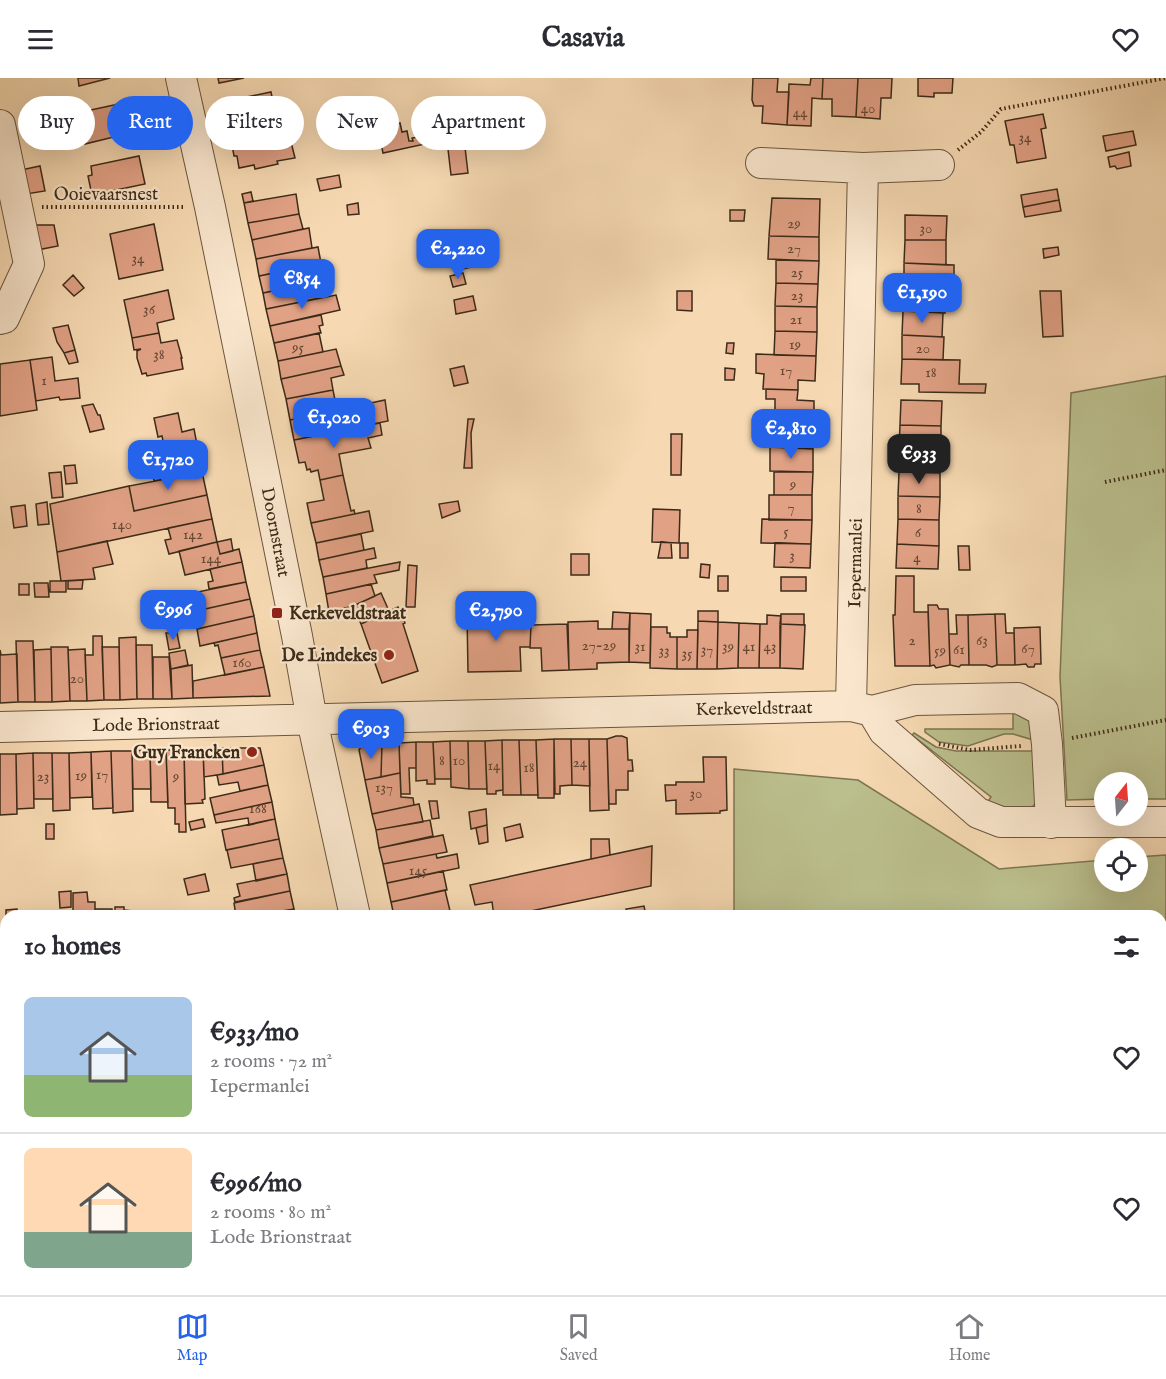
<!DOCTYPE html>
<html lang="en">
<head>
<meta charset="utf-8">
<style>
  body { margin:0; font-family:"IM FELL English",serif; background:#f2f2f3; color:#2b2b33; height:100vh; display:flex; flex-direction:column; font-size:22px; white-space:nowrap }
  * { box-sizing:border-box; margin:0 }
  p { font-size:20px; color:#7c7c81 }
  .icon { flex:none; width:33px; height:33px; fill:none; stroke:currentColor; stroke-width:2; stroke-linecap:round; stroke-linejoin:round }
  .map { position:relative; flex:1; overflow:hidden }
  .drawer { position:absolute; left:0px; top:832px; width:1167px; height:386px; display:flex; flex-direction:column; background:#fff; border-radius:18px 18px 0 0; box-shadow:0 6px 24px #0002 }
  .drawer>* { flex:none }
  .banner { position:absolute; left:18px; top:18px; width:600px; height:54px; display:flex; gap:12px }
  .needle { width:39px; rotate:17deg }
  .controls { position:absolute; left:1094px; top:694px; display:grid; gap:12px }
  .controls a { display:grid; place-items:center; width:54px; height:54px; border-radius:50%; background:#fff; box-shadow:0 6px 24px #0002; font-size:30px }
  .price { position:absolute; translate:-50% -51px; padding:0 14px; border-radius:12px; background:#2563eb; color:#fff; font-size:20px; line-height:39px; filter:drop-shadow(0 2px 3px #0008) }
  .price::after { content:''; position:absolute; left:50%; top:36px; width:18px; height:14px; margin-left:-9px; background:inherit; clip-path:polygon(0 0,100% 0,50% 100%) }
  .price.on { background:#222; color:#fff }
  ul { padding:0; list-style:none }
  li { display:flex; align-items:center; gap:18px; height:150px; padding:0 24px }
  li+li { border-top:2px solid #e1e1e2 }
  li span { display:grid; place-items:center; flex:none; width:168px; height:120px; border-radius:9px; color:#555 }
  li>.icon { margin-inline-start:auto }
  span .icon { width:72px; height:72px; fill:#fffc; stroke-width:1 }
  li b { font-size:26px }
  h2 { display:flex; justify-content:space-between; align-items:center; height:72px; padding:0 24px; font-size:26px }
  .tag { padding:0 21px; border-radius:27px; background:#fff; box-shadow:0 6px 24px #0002; font-size:21px; line-height:54px }
  .tag.on { background:#2563eb; color:#fff }
  header { display:flex; justify-content:space-between; align-items:center; height:78px; padding:0 24px; background:#fff; font-size:27px; font-weight:700 }
  .dock { display:flex; justify-content:space-around; align-items:center; height:84px; border-top:2px solid #e1e1e2; background:#fff; font-size:16px; color:#7c7c81 }
  .dock a { display:grid; justify-items:center; gap:3px }
  .dock .on { color:#2563eb }
  .map>svg:first-child { display:block }
  .green { fill:#bbbf8d; stroke:#7c7552; stroke-width:1.5 }
  .building { fill:#e1a185; stroke:#3c2b18; stroke-width:1.5 }
  .lines { fill:none; stroke-linecap:round; stroke-linejoin:round }
  .minor-casing { stroke:#6a563e; stroke-width:32 }
  .path { stroke:#3c2b18; stroke-width:4; stroke-dasharray:1.5 3; stroke-linecap:butt }
  .minor { stroke:#f9e6cd; stroke-width:30 }
  .poi-dot { fill:#8f2418; stroke:#f9e6cd; stroke-width:2 }
  .labels { text-anchor:middle; stroke-width:4.5; stroke-linejoin:round; paint-order:stroke }
  .number-label { font-size:15px; fill:#654833 }
  .street-label { font-size:18px; fill:#3c2b18; stroke:#f9e6cd }
  .poi-label { font-size:18px; font-weight:bold; fill:#3c2b18; stroke:#f9e6cd; text-anchor:end }
</style>
</head>
<body>
<header><svg class="icon" aria-label="menu" viewBox="0 0 24 24"><path d="M4 6h16M4 12h16M4 18h16"/></svg>Casavia<svg class="icon" aria-label="heart" viewBox="0 0 24 24"><path d="M12 20l-8-8c-3-5 5-10 8-4 3-6 11-1 8 4z"/></svg></header>
<div class="map">
<svg width="1166" height="1217" viewBox="0 0 1166 1217">
  <rect width="100%" height="100%" fill="#f6d9b2"/>
  <filter id="stains"><feTurbulence type="fractalNoise" baseFrequency=".00333" numOctaves="4"/><feColorMatrix values="0 0 0 0 .2 0 0 0 0 .09 0 0 0 0 .02 0 0 0 .5 -.17"/></filter>
  <radialGradient id="worn" r=".72"><stop offset=".6" stop-color="#630" stop-opacity="0"/><stop offset="1" stop-color="#630" stop-opacity=".3"/></radialGradient>
  <path class="green" d="M1166,298V721H1137V705H1104V721L1067,722L1060,599L1071,315Z
    M1013,630L1026,634L1040,664L1013,656H1004L968,668L939,664L925,654V651H1013Z
    M914,655L936,669L956,673H1040L1039,722L1032,729L1013,736L987,725L991,719L912,657Z
    M734,691L858,702L999,791L1104,782V804H1137V779L1166,777V1217H735V1212H1161V838H734Z"/>
  <path class="building" d="M78,0H110L79,8Z
    M218,0H244L219,5Z
    M753,0H778L777,14H789L787,47L762,45L763,28H754L752,22Z
    M811,0H823L822,21L812,20L811,48L787,47L789,6L810,7Z
    M823,0H858L856,39L832,38V21H822Z
    M858,0H892L891,20H881L880,41L856,39Z
    M918,0H953L952,15H934V19L918,18Z
    M271,14L273,24L270,25L271,33L227,42L223,24Z
    M128,24L131,36L126,37L130,55L85,66L81,50L89,49L86,33Z
    M278,32L282,51L231,61L227,42Z
    M1043,36L1046,50L1041,51L1046,80L1017,85L1014,67H1010L1005,43Z
    M400,45L402,54L407,53L409,63H413L412,60L424,58L425,66L383,75L378,50Z
    M441,46L444,62L429,66L425,49Z
    M282,51L284,65L291,64L295,80L277,83L278,86L255,91L254,87L239,90L237,78H234L231,61Z
    M463,52L468,95L451,97L446,54Z
    M1133,53L1136,67L1106,73L1103,58Z
    M1129,74L1131,88L1117,91L1115,88L1110,89L1108,79Z
    M139,78L145,106L92,117L88,98L92,97L91,88Z
    M40,88L45,113L26,116L21,92Z
    M339,97L341,109L320,113L317,101Z
    M1057,111L1059,122L1023,129L1021,117Z
    M251,114L253,123L244,125L242,116Z
    M296,116L299,136L248,145L244,125Z
    M772,120L820,121L819,159L769,158Z
    M1059,122L1061,133L1025,139L1023,129Z
    M358,125L359,136L348,137L347,127Z
    M730,132H745L744,143H730Z
    M299,136L303,151L252,162L248,145Z
    M905,137L947,138L946,162H905Z
    M154,146L163,192L119,201L110,156Z
    M32,147H54L58,168L37,172Z
    M309,150L312,170L256,181L252,162Z
    M769,158L819,159V183L768,181Z
    M905,162H946V187L904,185Z
    M318,169L321,185L259,198L256,181Z
    M1058,169L1059,177L1044,180L1043,171Z
    M469,173L472,189L457,192L454,176Z
    M776,182L819,183L818,206L776,205Z
    M904,185L954,187V210L904,209Z
    M315,186L319,203L263,215L259,198Z
    M463,195L466,206L453,209L450,198Z
    M73,197L84,210L74,218L63,207Z
    M776,205L818,206L817,229L775,228Z
    M304,206L306,215L318,213L320,220L266,231L263,215Z
    M904,209L945,211V235L903,233Z
    M168,212L174,241L157,245L159,255L132,260L124,222Z
    M677,213H692V233L677,232Z
    M1040,213H1061L1063,258L1043,259Z
    M336,217L340,232L270,248L266,231Z
    M473,218L476,232L456,236L454,222Z
    M775,228L817,229V254L775,253Z
    M903,233L943,235L942,259L902,257Z
    M321,237L323,247L319,248L321,255L274,265L270,248Z
    M68,247L75,272L64,275L57,264L53,250Z
    M775,253L817,254L816,278L774,277Z
    M159,255L161,265L177,262L182,280H181L183,291L147,298L146,295L142,296L137,280V273L141,271L134,272L132,260Z
    M319,255L323,274L278,283L274,265Z
    M902,257L944,259L943,282L902,281Z
    M727,265H734L733,276L726,275Z
    M336,271L341,288L281,301L278,283Z
    M75,272L78,284L69,286L64,275Z
    M756,276L816,278L815,303L798,302V312L763,311L764,296L756,295Z
    M52,279L55,303L78,300L80,320L60,322L59,319L36,323L30,282Z
    M902,281L960,282L959,306H986L985,315L919,314V306H901Z
    M30,282L37,332L0,338V286Z
    M341,288L344,297L331,300L333,312L286,321L281,301Z
    M464,288L468,305L454,308L450,291Z
    M725,290L735,291L734,302H725Z
    M766,311L798,312L797,322L814,323V347L775,346V321H766Z
    M333,312L337,332L290,342L286,321Z
    M385,322L388,343L294,362L290,342Z
    M901,322L942,323L941,348L900,347Z
    M93,326L98,337H100L104,351L90,354L82,328Z
    M178,335L182,354L194,351L198,372L166,379L162,358L158,359L154,340Z
    M468,341H474L471,355L472,390H464Z
    M380,345L382,357L368,360L371,370L339,376L343,397L320,402L318,392L311,394L310,391L307,392L305,384L299,385L294,362Z
    M771,346L814,347L813,371L770,369Z
    M900,347L941,348V371L899,370Z
    M671,356H682L681,397H671Z
    M770,369L813,371V394L770,393Z
    M899,370L941,371L940,395L899,394Z
    M198,372L202,394L154,403L151,384L153,383V382Z
    M75,387L77,405L66,406L64,388Z
    M61,394L63,419L52,420L49,395Z
    M202,394L207,417L134,433L129,408Z
    M774,394H813L812,417H774Z
    M899,394L940,395V419L898,418Z
    M343,397L351,433L354,432L355,436L311,445L307,425L324,422L320,402Z
    M129,408L134,433L207,417L212,441L57,474L50,426Z
    M769,417H812V442H769Z
    M898,418L940,419L939,442L898,441Z
    M458,423L460,433L442,440L439,426Z
    M47,424L49,446L38,447L36,426Z
    M25,427L27,448L14,450L11,429Z
    M653,431L680,432L679,465L652,464Z
    M369,433L373,453L316,465L311,445Z
    M212,441L217,464L169,476L165,462L171,461L168,450Z
    M762,441L812,442L811,466L761,465Z
    M898,441L939,442V468L897,466Z
    M361,456L364,472L319,482L316,465Z
    M231,461L233,473L220,476L217,464Z
    M107,463L113,486L93,490L95,501L61,503L57,474Z
    M217,464L220,476L239,471L242,484L185,497L179,473Z
    M661,464L671,465L672,480H658Z
    M680,465H688V480H680Z
    M775,465L811,466L810,490L774,489Z
    M897,466L939,468L938,491L896,490Z
    M958,468H969L970,492H959Z
    M374,470L376,480L366,482L367,490L323,499L319,482Z
    M571,476H589V497H571Z
    M242,484L246,504L209,511L208,504L213,503L210,491Z
    M400,484L399,492L374,497L377,505L326,516L323,499Z
    M701,486L710,487L709,500L700,499Z
    M408,487L417,488L415,529H406Z
    M718,498H728V513H718Z
    M896,498H914V534H928L930,588H895L893,537H895Z
    M781,499H806V513H781Z
    M83,502L82,511H68V503Z
    M50,503H66V514H50Z
    M246,504L250,521L196,533L195,527L191,528L188,516Z
    M34,505H48L49,519H35Z
    M19,506H29V517H19Z
    M371,506L375,518L353,528L329,534L326,516Z
    M381,515L389,533L361,546L353,528Z
    M250,521L254,538L197,551L196,547L200,546L196,533Z
    M928,527H937L939,531H948L950,587L936,590L934,587L930,588Z
    M398,529L405,545L403,546L418,593L382,605L361,546Z
    M698,533H718V544L698,543Z
    M520,534V548L531,547L530,569H520L521,593L468,594L467,535Z
    M613,534L630,535L629,551H612Z
    M630,535L651,536L650,585L629,584Z
    M781,536H804V547L780,546Z
    M995,536H1005L1006,555H1014L1015,587H997Z
    M995,536L997,587L992,589L986,587H969L968,537Z
    M767,537L781,538L780,590H759L760,546H767Z
    M956,537H968L969,587H961L959,589L950,587L949,556H957Z
    M254,538L257,555L200,568L197,551Z
    M598,543V551H629V584L597,585V591L569,592L568,544Z
    M698,543L718,544L717,591H697Z
    M718,544L739,545L738,590L717,591Z
    M739,545L760,546L759,590H738Z
    M567,546L569,592L542,593L541,570H530L531,547Z
    M780,546L805,547L803,591L780,590Z
    M651,549H667V555H670V559H677V591L650,590Z
    M1040,549L1041,586H1035L1034,589H1028L1026,586L1015,587L1014,550Z
    M687,552H698L697,591H677V559H687Z
    M166,555H177L180,570L169,572Z
    M257,555L260,572L221,580L218,567L215,568L214,565Z
    M93,558H102L104,622L87,623L85,577H93Z
    M136,559L137,621L120,622L119,560Z
    M16,563H33L35,624H18Z
    M136,567H152L153,621H137Z
    M51,569H68L70,623L52,624Z
    M102,569H119L120,622H104Z
    M51,571L52,624H35L34,572Z
    M85,571L87,623H70L68,572Z
    M0,572L1,577L17,576L18,624L0,625Z
    M185,572L188,587L171,591L169,575Z
    M260,572L264,589L225,597L221,580Z
    M153,579H169L172,621H153Z
    M192,587L193,620L172,621L171,591Z
    M264,589L270,618L193,620V603Z
    M616,658H622L627,660L628,682H632L633,693H628V712H616V726H609L607,661Z
    M554,661V720H538L536,662Z
    M554,661H571L572,707L560,708V716H555Z
    M571,661H589L590,708L572,707Z
    M589,661H607L609,732L590,733Z
    M502,662L503,712L496,713V716H487L485,663Z
    M502,662H519L521,717H503Z
    M519,662H536L538,717H521Z
    M450,663L451,701H435L433,664Z
    M450,663H468L469,711L451,709Z
    M468,663H485L487,711H469Z
    M416,664V690H409L410,716H401L399,665Z
    M416,664H433L435,706H427V702L416,703Z
    M382,665H399L400,695L381,699Z
    M382,665L381,699L365,702L359,672L363,666Z
    M222,670L223,696L204,699L203,671Z
    M222,670H260L264,687L223,696Z
    M203,671L205,721L202,722L203,725L185,726L184,672Z
    M150,672L151,711H133L132,673Z
    M150,672H166L168,724H151Z
    M166,672H184L186,754H179V746H175V730H168Z
    M111,673L113,730L93,731L91,674Z
    M111,673H132L133,733L113,735Z
    M91,674L92,719L70,720L69,675Z
    M33,675L34,730L17,731L16,676Z
    M33,675H52L53,721H34Z
    M52,675H69L70,732L53,733Z
    M0,676H16L17,736L0,737Z
    M703,679H726L727,732L720,733V735L676,736V722L666,723L665,707H676V704H704Z
    M264,687L268,707L240,713L238,704L219,707L217,697Z
    M400,695L401,719L413,720L414,727L372,736L365,702Z
    M268,707L272,724L214,737L210,720Z
    M429,723H437L439,740L432,741Z
    M272,724L275,741L249,747L248,740L216,745L214,737Z
    M419,726L423,744L376,752L372,736Z
    M486,731L487,747L471,751L469,734Z
    M203,741L205,749L191,752L189,744Z
    M275,741L279,761L226,772L222,752Z
    M430,742L433,758L379,770L376,752Z
    M46,746H54V761H46Z
    M520,746L523,759L506,763L504,750Z
    M487,747L488,764L479,766L476,750Z
    M443,757L447,774L383,786L379,770Z
    M279,761L283,780L231,790L227,772Z
    M591,761H609L610,777L591,781Z
    M652,768L651,808L507,838H494L492,824L475,827L470,807Z
    M436,776L437,780L457,776L459,790L387,805L383,786Z
    M283,780L287,796L256,803L253,786Z
    M443,793L447,812L391,824L387,805Z
    M205,796L209,813L188,817L184,801Z
    M287,796L290,813L235,824L234,820L240,818L237,806Z
    M445,812L450,833L421,838H394L391,824Z
    M71,813V829L60,830L59,814Z
    M290,813L294,831L252,838H236L234,825Z
    M87,814L88,824H95V838H73V815Z
    M644,828L646,838H628L626,831Z
    M115,829H124V832L133,833L134,838H136H115Z
    M17,831V838H6V832Z
    M95,831H112V838H95Z
    M294,831L296,838H252Z
    M0,922H5L6,962H0Z
    M0,1088H6V1126H0Z
    M0,1211L17,1212V1217H0Z
    M84,1212H98V1217H84Z
    M313,1212H360V1217H313Z
    M476,1212L527,1213V1217H476Z
    M689,1212H710V1217H690Z"/>
  <g class="lines">
    <defs>
      <path id="minor" d="M181,0L210,129L297,558L312,642L355,838
        M0,47L29,186L4,240L0,241
        M761,85L863,90
        M851,628L863,90L939,87
        M872,633L915,622L1018,620L1043,633L1047,666L1051,745
        M0,649L851,628L872,633L884,653L978,735L1001,744H1166
        M0,1003H6
        M0,1047H6
        M420,1217V1212"/>
    </defs>
    <use href="#minor" class="minor-casing"/>
    <path class="path" d="M958,72L981,54L1001,31L1166,0
      M42,129H185
      M1105,404L1166,392
      M1072,660L1166,642
      M939,666L970,672L1021,668"/>
    <use href="#minor" class="minor"/>
  </g>
  <g class="poi-dot">
    <rect x="271" y="529" width="12" height="12" rx="3"/>
    <circle cx="389" cy="577" r="6"/>
    <circle cx="252" cy="674" r="6"/>
  </g>
  <g class="labels">
    <g class="number-label">
      <text x="868" y="35">40</text>
      <text x="800" y="39">44</text>
      <text x="1025" y="64">34</text>
      <text x="794" y="150">29</text>
      <text x="926" y="155">30</text>
      <text x="794" y="175">27</text>
      <text x="138" y="185">34</text>
      <text x="797" y="199">25</text>
      <text x="797" y="222">23</text>
      <text x="149" y="236">36</text>
      <text x="796" y="246">21</text>
      <text x="795" y="271">19</text>
      <text x="298" y="274">95</text>
      <text x="923" y="275">20</text>
      <text x="159" y="281">38</text>
      <text x="786" y="297">17</text>
      <text x="931" y="299">18</text>
      <text x="44" y="307">1</text>
      <text x="793" y="411">9</text>
      <text x="791" y="434">7</text>
      <text x="919" y="435">8</text>
      <text x="122" y="451">140</text>
      <text x="786" y="458">5</text>
      <text x="918" y="459">6</text>
      <text x="193" y="461">142</text>
      <text x="792" y="482">3</text>
      <text x="917" y="484">4</text>
      <text x="211" y="485">144</text>
      <text x="912" y="567">2</text>
      <text x="982" y="567">63</text>
      <text x="599" y="572">27-29</text>
      <text x="640" y="573">31</text>
      <text x="728" y="573">39</text>
      <text x="749" y="573">41</text>
      <text x="770" y="573">43</text>
      <text x="1028" y="575">67</text>
      <text x="707" y="576">37</text>
      <text x="959" y="576">61</text>
      <text x="664" y="577">33</text>
      <text x="940" y="577">59</text>
      <text x="687" y="580">35</text>
      <text x="242" y="589">160</text>
      <text x="77" y="605">20</text>
      <text x="442" y="687">8</text>
      <text x="459" y="687">10</text>
      <text x="580" y="689">24</text>
      <text x="494" y="692">14</text>
      <text x="529" y="694">18</text>
      <text x="102" y="701">17</text>
      <text x="81" y="702">19</text>
      <text x="43" y="703">23</text>
      <text x="176" y="703">9</text>
      <text x="384" y="714">137</text>
      <text x="696" y="720">30</text>
      <text x="258" y="735">168</text>
      <text x="418" y="797">145</text>
    </g>
    <g class="street-label">
      <text x="106" y="122">Ooievaarsnest</text>
      <text transform="translate(276 454) rotate(79)" y="6">Doornstraat</text>
      <text transform="translate(855 485) rotate(-89)" y="6">Iepermanlei</text>
      <text transform="translate(754 630) rotate(-1)" y="6">Kerkeveldstraat</text>
      <text transform="translate(156 646) rotate(-1)" y="6">Lode Brionstraat</text>
    </g>
    <g class="poi-label">
      <text x="289" y="541" text-anchor="start">Kerkeveldstraat</text>
      <text x="377" y="583">De Lindekes</text>
      <text x="240" y="680">Guy Francken</text>
    </g>
  </g>
  <rect width="100%" height="100%" filter="url(#stains)"/>
  <rect width="100%" height="100%" fill="url(#worn)"/>
</svg>
<div class="controls">
<a><svg class="needle" viewBox="-14 -14 28 28"><path d="M0-13l5 13h-10z" fill="#e53935"/><path d="M0 13l5-13h-10z" fill="#7c7c81"/></svg></a>
<a><svg class="icon" aria-label="locate" viewBox="0 0 24 24"><circle cx="12" cy="12" r="6"/><path d="M12 2v4M12 18v4M2 12h4M18 12h4"/></svg></a>
</div>
<b class="price" style="left:458px;top:202px">€2,220</b>
<b class="price" style="left:302px;top:232px">€854</b>
<b class="price" style="left:922px;top:246px">€1,190</b>
<b class="price" style="left:334px;top:371px">€1,020</b>
<b class="price" style="left:791px;top:382px">€2,810</b>
<b class="price on" style="left:919px;top:407px">€933</b>
<b class="price" style="left:168px;top:413px">€1,720</b>
<b class="price" style="left:173px;top:563px">€996</b>
<b class="price" style="left:496px;top:564px">€2,790</b>
<b class="price" style="left:371px;top:682px">€903</b>
<div class="banner">
<a class="tag">Buy</a>
<a class="tag on">Rent</a>
<a class="tag">Filters</a>
<a class="tag">New</a>
<a class="tag">Apartment</a>
</div>
<section class="drawer">
<h2>10 homes<svg class="icon" aria-label="filters" viewBox="0 0 24 24"><path d="M4 7h16M4 17h16"/><circle cx="9" cy="7" r="2"/><circle cx="15" cy="17" r="2"/></svg></h2>
<ul>
<li><span style="background:linear-gradient(#a9c7e8 65%,#8fb573 0)"><svg class="icon" aria-label="home" viewBox="0 0 24 24"><path d="M3 11l9-7 9 7M6 9v11h12V9"/></svg></span><div><b>€933/mo</b><p>2 rooms · 72 m²</p><p>Iepermanlei</p></div><svg class="icon" aria-label="heart" viewBox="0 0 24 24"><path d="M12 20l-8-8c-3-5 5-10 8-4 3-6 11-1 8 4z"/></svg></li>
<li><span style="background:linear-gradient(#ffd9b3 70%,#7fa58c 0)"><svg class="icon" aria-label="home" viewBox="0 0 24 24"><path d="M3 11l9-7 9 7M6 9v11h12V9"/></svg></span><div><b>€996/mo</b><p>2 rooms · 80 m²</p><p>Lode Brionstraat</p></div><svg class="icon" aria-label="heart" viewBox="0 0 24 24"><path d="M12 20l-8-8c-3-5 5-10 8-4 3-6 11-1 8 4z"/></svg></li>
</ul>
</section>
</div>
<nav class="dock">
<a class="on"><svg class="icon" aria-label="map" viewBox="0 0 24 24"><path d="M3 6l6-2 6 2 6-2v14l-6 2-6-2-6 2zM9 4v14M15 6v14"/></svg>Map</a>
<a><svg class="icon" aria-label="saved" viewBox="0 0 24 24"><path d="M7 4h10v16l-5-4-5 4z"/></svg>Saved</a>
<a><svg class="icon" aria-label="home" viewBox="0 0 24 24"><path d="M3 11l9-7 9 7M6 9v11h12V9"/></svg>Home</a>
</nav>
</body>
</html>
